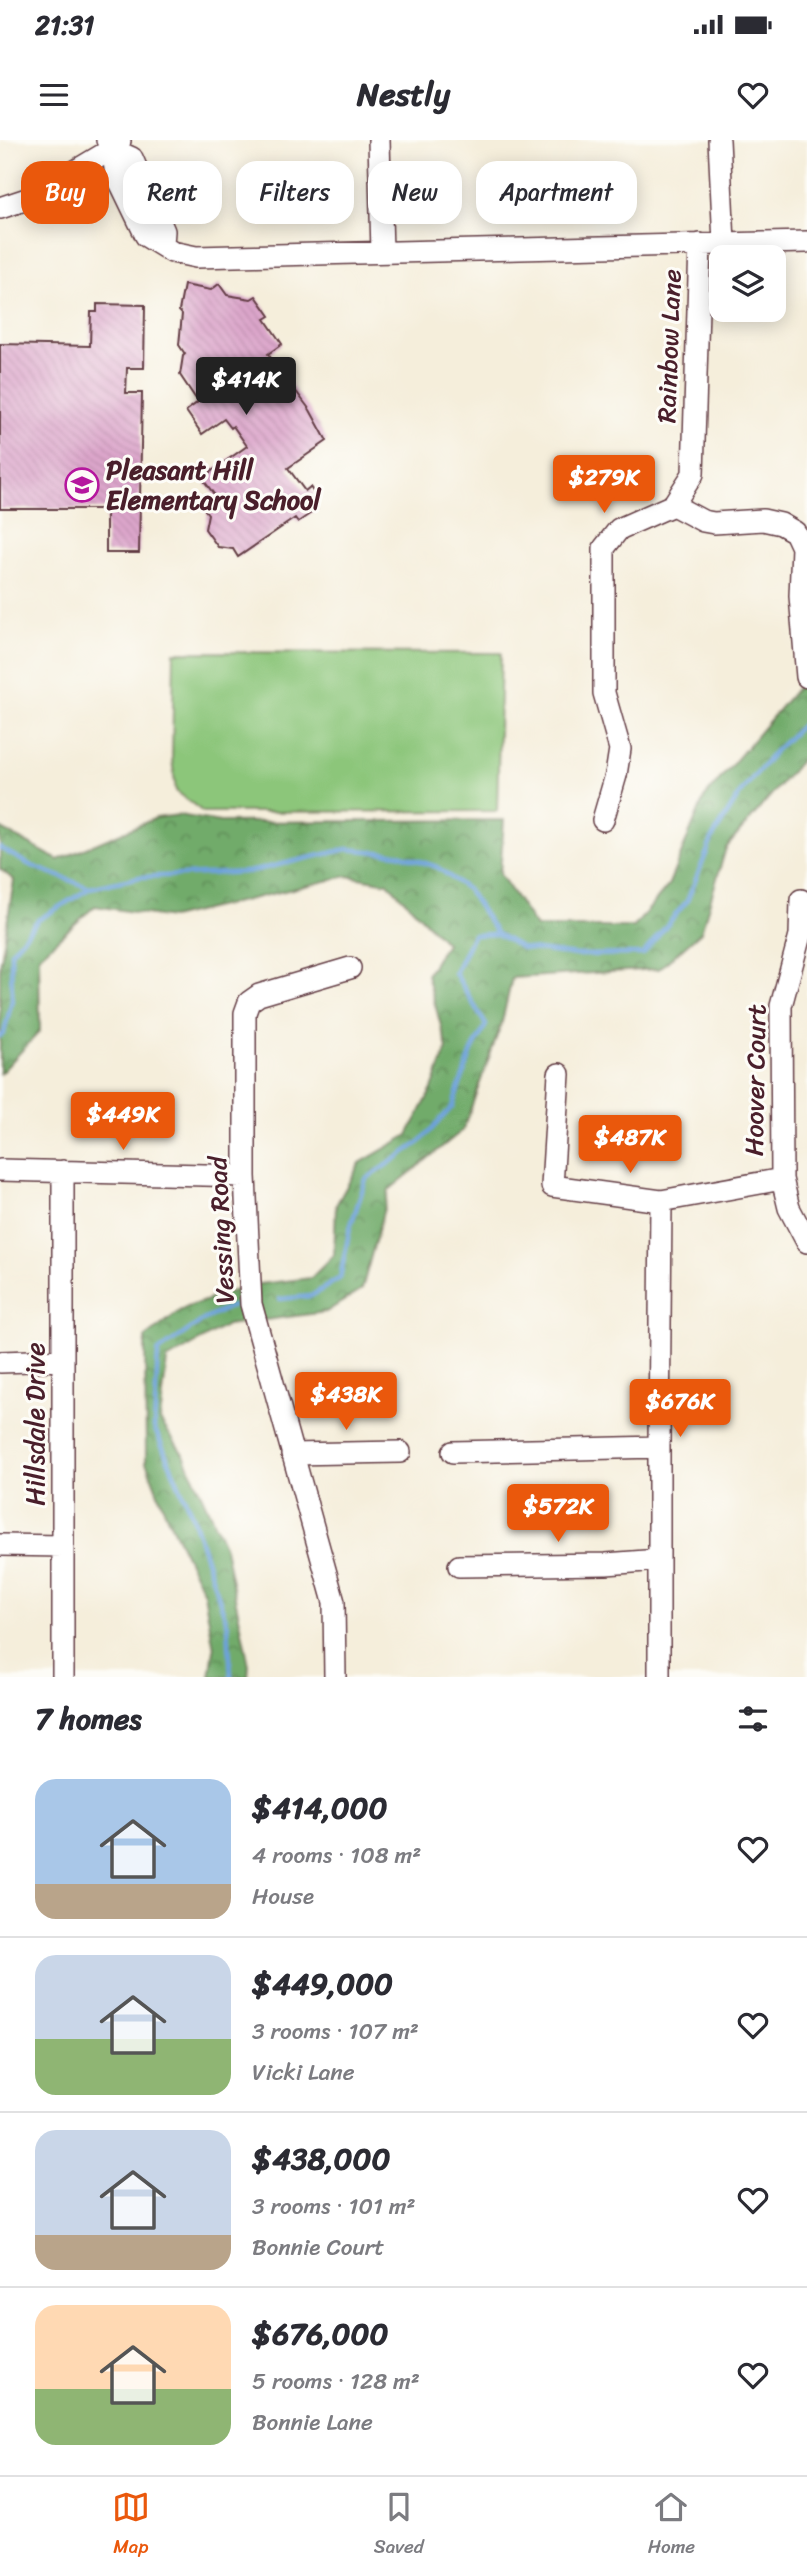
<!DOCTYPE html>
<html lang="en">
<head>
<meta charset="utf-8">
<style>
  body { margin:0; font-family:Sriracha,sans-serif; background:#f7f7f7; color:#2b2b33; height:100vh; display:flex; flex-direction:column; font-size:26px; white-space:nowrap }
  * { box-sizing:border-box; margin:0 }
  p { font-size:23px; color:#7c7c81 }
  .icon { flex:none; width:38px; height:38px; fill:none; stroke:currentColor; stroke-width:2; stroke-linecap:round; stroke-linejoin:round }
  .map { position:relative; height:1537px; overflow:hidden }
  .panel { display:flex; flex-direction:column; background:#fff; flex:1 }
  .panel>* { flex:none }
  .hud { position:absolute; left:21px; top:21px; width:766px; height:63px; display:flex; gap:14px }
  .controls { position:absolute; left:709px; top:105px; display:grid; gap:14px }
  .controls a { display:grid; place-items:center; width:77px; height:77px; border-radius:14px; background:#fff; box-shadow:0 4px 18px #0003; font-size:35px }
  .price { position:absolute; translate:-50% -60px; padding:0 16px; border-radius:7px; background:#ea580c; color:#fff; font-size:23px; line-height:46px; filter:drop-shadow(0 2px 4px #0008) }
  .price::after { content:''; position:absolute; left:50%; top:42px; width:21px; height:16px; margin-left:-10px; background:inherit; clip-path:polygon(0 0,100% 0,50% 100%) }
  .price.on { background:#222; color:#fff }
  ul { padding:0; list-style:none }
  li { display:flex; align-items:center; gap:21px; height:175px; padding:0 35px }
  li+li { border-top:2px solid #e1e1e2 }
  li span { display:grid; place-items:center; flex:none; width:196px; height:140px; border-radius:21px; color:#555 }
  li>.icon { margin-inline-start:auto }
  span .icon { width:84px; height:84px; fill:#fffc; stroke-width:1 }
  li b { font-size:30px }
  h2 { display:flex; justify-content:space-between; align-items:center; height:84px; padding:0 35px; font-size:30px }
  .tag { padding:0 24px; border-radius:21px; background:#fff; box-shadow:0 4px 18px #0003; font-size:24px; line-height:63px }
  .tag.on { background:#ea580c; color:#fff }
  .status { display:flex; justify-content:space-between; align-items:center; height:49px; padding:0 35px; background:#fff; direction:ltr }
  .status svg { height:19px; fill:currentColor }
  header { display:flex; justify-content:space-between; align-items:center; height:91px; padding:0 35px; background:#fff; font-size:32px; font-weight:800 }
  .tab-bar { display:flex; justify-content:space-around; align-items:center; height:98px; border-top:2px solid #e1e1e2; background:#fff; font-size:19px; color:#7c7c81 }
  .tab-bar a { display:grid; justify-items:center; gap:4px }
  .tab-bar .on { color:#ea580c }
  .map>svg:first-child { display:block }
  .forest { fill:url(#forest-crowns); stroke:#5e654a; stroke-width:2 }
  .garden { fill:#8cc67a; stroke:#6b7252; stroke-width:2 }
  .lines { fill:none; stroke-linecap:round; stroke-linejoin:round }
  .stream { stroke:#6da2da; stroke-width:4.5 }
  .building { fill:url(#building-back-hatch) }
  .minor-casing { stroke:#643e45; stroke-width:24 }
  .minor { stroke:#fff; stroke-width:21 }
  .labels { text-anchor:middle; stroke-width:6; stroke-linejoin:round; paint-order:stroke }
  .street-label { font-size:26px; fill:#4a1f2b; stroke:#fdfcf7 }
  .poi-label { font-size:26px; font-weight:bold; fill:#4a1f2b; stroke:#fdfcf7; text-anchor:start }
</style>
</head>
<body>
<div class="status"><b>21:31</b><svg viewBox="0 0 49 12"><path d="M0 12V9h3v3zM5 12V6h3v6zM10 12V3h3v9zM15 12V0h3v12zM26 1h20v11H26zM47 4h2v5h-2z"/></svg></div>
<header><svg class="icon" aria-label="menu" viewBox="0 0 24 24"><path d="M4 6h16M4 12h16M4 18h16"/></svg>Nestly<svg class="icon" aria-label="heart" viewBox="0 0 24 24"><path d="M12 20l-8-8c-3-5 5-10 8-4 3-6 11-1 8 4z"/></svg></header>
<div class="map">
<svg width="807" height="1537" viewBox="0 0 807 1537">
  <defs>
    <pattern id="forest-crowns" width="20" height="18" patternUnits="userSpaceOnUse" patternTransform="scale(1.75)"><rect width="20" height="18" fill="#71ab6a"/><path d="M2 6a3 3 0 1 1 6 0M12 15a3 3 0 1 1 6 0" fill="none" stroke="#5f8b57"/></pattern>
    <pattern id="building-back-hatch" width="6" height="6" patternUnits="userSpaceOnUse" patternTransform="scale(1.75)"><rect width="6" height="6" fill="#dca6cb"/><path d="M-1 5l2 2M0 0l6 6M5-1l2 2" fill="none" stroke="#be8eae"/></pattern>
  </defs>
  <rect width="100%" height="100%" fill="#fdfcf7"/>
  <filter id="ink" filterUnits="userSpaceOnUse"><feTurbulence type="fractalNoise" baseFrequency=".0143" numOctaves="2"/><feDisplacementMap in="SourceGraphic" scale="14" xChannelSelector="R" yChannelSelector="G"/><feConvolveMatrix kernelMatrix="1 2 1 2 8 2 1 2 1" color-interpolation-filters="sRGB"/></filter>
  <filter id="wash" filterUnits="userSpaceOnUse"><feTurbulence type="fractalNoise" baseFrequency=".00686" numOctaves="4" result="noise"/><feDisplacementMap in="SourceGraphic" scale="28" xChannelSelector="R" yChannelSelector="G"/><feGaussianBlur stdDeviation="1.57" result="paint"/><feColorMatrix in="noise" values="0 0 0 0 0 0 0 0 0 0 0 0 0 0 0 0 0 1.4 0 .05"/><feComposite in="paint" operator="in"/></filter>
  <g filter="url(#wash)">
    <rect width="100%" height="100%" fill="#f5eedb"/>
    <path class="forest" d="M807,536V613L726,708L701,792L659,829L512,838L502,882L463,990L389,1050L362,1149L326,1172L227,1185L167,1220L160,1280L185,1317L225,1408L249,1525L248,1537H210L214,1509L204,1453L167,1377L146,1322L145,1198L182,1169L250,1145L311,1138L334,1115L336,1065L360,1023L408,995L432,949L447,908L427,835L446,803L388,743L347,736L171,778L95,766L39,816L40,891L0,934V827L14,740L0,729V688L58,720L156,678L179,675L220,682L504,680L500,734L536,787H634L668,746L704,658Z"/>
    <path class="garden" d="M174,512L501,513L497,671L203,672L176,651L172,619Z"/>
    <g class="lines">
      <path class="stream" d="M0,708L30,725L90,748
        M0,896L4,893L12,860L11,812L38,780L90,748L140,737L248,732L347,709L399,714L437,727L468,750L497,794L522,808L576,815L643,814L687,761L713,697L741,652L775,611L807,580
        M280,1159L311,1156L340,1138L350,1088L366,1039L420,1002L452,967L472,911L486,885L455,833L473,795L497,794
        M231,1537L228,1486L191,1373L154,1287L158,1212L203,1180L232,1166"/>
    </g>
    <g id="blocks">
      <path class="building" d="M219,144L227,155L251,159L256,156L270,176L265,179L282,204L268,214L310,270L327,301L288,328L305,351L310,347L318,359L313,363L317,369L298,382L295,378L238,417L233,409L218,407L205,389L208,374L202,366L216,357L202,338L247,306L233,286L231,288L224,279L202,294L186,271L198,262L180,235L183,216L185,214L179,205L182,174L179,171L184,145L211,150Z
        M97,164L145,165L144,228H127L126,253H142L139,413H106V369H0V204L90,206L91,172H97Z"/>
    </g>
  </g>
  <g filter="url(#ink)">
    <use href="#blocks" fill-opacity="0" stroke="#643e45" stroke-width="2"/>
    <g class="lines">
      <defs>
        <path id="minor" d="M107,0L112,9L116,34L146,96L172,112L196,117L807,102
          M379,0L382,112
          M719,0L724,103
          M112,9L132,18L164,91L163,105
          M0,68L30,58L112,9L120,1
          M673,365L703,381L714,383L763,380L781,384L795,392L802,407L800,456L807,537
          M603,680L616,635L620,609L604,553V408L619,389L673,365L693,334L700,104
          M801,760L800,795L781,866L782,1039L789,1068L807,1102
          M559,934L552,1046L661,1061L782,1039
          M0,1030L245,1036
          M63,1031V1537
          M0,1222L62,1220
          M453,1312L659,1307
          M292,1314L400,1312
          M0,1405L63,1406
          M459,1426L606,1424L659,1420
          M335,1537L334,1462L251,1164L245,1036V873L249,862L259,855L350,828
          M659,1537V1307L661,1061"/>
      </defs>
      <use href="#minor" class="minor-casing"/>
      <use href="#minor" class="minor"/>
    </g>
  </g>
  <defs>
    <symbol id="school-ring" viewBox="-11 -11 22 22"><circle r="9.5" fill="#fdfcf7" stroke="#b5179e" stroke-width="1.5"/><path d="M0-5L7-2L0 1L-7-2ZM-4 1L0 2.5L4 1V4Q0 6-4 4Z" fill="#b5179e"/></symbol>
  </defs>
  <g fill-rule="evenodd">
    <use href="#school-ring" x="63" y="326" width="38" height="38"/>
  </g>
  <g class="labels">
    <g class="street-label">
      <text transform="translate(669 206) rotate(-88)" y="9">Rainbow Lane</text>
      <text transform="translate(755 940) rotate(-89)" y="9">Hoover Court</text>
      <text transform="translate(221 1090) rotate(-93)" y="9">Vessing Road</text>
      <text transform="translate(35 1284) rotate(-90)" y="9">Hillsdale Drive</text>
    </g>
    <g class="poi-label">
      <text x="106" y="339">Pleasant Hill<tspan x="106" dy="30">Elementary School</tspan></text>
    </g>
  </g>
</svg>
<div class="controls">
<a><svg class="icon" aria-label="layers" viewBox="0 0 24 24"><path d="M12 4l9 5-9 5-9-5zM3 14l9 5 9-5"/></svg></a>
</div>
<b class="price on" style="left:246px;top:277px">$414K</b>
<b class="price" style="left:604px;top:375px">$279K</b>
<b class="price" style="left:123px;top:1012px">$449K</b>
<b class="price" style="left:630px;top:1035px">$487K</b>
<b class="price" style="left:346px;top:1292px">$438K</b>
<b class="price" style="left:680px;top:1299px">$676K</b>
<b class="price" style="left:558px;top:1404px">$572K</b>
<div class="hud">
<a class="tag on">Buy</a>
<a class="tag">Rent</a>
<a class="tag">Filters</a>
<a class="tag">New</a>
<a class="tag">Apartment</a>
</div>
</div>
<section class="panel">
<h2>7 homes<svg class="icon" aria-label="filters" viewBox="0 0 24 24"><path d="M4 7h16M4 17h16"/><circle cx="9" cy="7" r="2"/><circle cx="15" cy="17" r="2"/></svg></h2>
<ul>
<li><span style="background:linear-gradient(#a9c7e8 75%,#b9a48a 0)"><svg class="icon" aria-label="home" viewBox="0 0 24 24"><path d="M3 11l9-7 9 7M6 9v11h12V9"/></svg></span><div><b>$414,000</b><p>4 rooms · 108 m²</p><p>House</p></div><svg class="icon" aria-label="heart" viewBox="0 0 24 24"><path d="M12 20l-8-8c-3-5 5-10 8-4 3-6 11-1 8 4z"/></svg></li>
<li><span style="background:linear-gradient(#c9d6e8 60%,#8fb573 0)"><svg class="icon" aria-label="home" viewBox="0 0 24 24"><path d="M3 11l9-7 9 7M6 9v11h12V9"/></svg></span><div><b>$449,000</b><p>3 rooms · 107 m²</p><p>Vicki Lane</p></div><svg class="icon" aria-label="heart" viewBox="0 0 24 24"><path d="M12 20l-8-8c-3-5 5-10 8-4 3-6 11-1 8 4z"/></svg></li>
<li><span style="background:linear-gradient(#c9d6e8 75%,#b9a48a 0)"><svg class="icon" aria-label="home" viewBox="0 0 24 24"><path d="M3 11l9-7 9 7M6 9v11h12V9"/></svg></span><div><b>$438,000</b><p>3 rooms · 101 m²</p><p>Bonnie Court</p></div><svg class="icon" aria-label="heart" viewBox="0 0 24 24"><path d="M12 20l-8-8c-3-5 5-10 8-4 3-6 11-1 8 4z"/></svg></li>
<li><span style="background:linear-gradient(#ffd9b3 60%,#8fb573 0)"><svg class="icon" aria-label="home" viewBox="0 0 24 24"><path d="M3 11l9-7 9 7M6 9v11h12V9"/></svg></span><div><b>$676,000</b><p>5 rooms · 128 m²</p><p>Bonnie Lane</p></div><svg class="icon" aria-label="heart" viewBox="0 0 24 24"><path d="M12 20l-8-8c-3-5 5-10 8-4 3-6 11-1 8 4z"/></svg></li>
</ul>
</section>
<nav class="tab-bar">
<a class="on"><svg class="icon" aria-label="map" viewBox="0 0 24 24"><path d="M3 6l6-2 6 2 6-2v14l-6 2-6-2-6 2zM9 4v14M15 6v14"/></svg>Map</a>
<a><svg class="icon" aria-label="saved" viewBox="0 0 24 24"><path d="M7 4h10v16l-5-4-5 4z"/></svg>Saved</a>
<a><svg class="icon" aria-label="home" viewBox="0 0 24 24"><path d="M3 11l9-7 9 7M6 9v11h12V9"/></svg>Home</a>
</nav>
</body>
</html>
